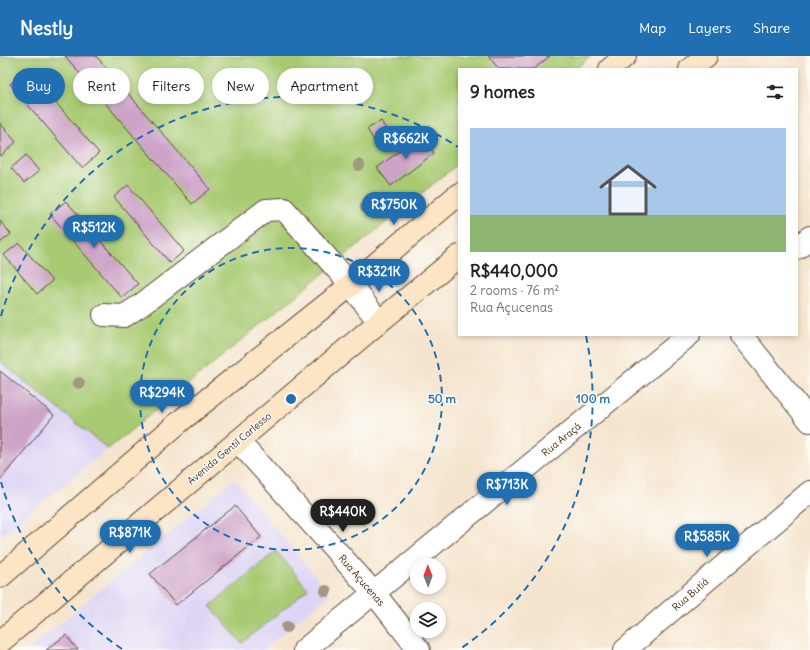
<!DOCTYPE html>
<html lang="en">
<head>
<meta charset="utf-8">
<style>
  body { margin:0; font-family:Delius,sans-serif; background:#f6f6f6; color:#222; height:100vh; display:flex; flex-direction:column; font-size:15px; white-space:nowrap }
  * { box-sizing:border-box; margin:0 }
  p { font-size:13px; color:#767676 }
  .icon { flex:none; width:22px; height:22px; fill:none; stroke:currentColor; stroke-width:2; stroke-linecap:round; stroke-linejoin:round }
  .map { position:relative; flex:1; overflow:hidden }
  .side { position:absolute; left:458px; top:12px; width:340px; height:268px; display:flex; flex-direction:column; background:#fff; border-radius:0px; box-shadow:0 2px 6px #0003 }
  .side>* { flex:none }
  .top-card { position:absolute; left:12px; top:12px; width:380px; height:36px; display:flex; gap:8px }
  .needle { width:26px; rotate:359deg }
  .buttons { position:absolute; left:410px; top:502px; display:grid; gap:8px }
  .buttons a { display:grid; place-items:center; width:36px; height:36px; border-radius:50%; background:#fff; box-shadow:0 2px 6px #0003; font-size:20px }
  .price { position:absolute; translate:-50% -34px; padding:0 9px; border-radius:14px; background:#1f6fb2; color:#fff; font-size:13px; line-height:26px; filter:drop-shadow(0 1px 2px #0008) }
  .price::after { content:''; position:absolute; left:50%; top:24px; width:12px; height:9px; margin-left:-6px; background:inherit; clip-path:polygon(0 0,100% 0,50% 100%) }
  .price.selected { background:#222; color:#fff }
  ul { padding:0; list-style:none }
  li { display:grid; align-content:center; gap:8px; height:212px; padding:0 12px }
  li span { display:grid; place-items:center; height:124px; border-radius:0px; color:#555 }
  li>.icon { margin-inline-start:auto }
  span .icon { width:72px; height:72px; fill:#fffc; stroke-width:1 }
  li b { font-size:17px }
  h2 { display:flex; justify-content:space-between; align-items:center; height:48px; padding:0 12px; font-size:17px }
  .chip { padding:0 14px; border-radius:18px; background:#fff; box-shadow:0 2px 6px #0003; font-size:14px; line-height:36px }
  .chip.selected { background:#1f6fb2; color:#fff }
  header { display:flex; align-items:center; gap:24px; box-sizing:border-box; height:56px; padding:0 20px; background:#1f6fb2; color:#fff }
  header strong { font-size:19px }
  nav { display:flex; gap:22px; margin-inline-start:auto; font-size:14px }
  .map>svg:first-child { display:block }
  .built { fill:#ded5f5 }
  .green { fill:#a8ca72; stroke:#727a48 }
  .building { fill:#cda3c7 }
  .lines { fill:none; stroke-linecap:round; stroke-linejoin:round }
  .street-casing { stroke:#574638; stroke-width:24 }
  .secondary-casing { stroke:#574638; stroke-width:24 }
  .street { stroke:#fff; stroke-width:22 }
  .secondary { stroke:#fce5c4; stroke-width:22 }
  .tree { fill:#a1997b }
  .ring { fill:none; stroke:#1f6fb2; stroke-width:2; stroke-dasharray:7 5 }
  .labels { text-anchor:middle; stroke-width:3; stroke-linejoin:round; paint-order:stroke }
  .street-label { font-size:10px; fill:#3b2a1e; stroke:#fdfcf7 }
  .centre { fill:#1f6fb2; stroke:#fdfcf7; stroke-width:2 }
  .ring-label { font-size:12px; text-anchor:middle; font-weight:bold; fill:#1f6fb2; stroke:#fdfcf7; stroke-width:3; stroke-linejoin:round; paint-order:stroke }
</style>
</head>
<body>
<header>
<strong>Nestly</strong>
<nav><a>Map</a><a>Layers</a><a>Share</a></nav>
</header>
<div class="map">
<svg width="810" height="594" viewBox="0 0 810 594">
  <rect width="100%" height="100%" fill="#fdfcf7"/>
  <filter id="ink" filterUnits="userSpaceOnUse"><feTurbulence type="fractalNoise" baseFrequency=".025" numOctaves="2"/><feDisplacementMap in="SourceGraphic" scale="8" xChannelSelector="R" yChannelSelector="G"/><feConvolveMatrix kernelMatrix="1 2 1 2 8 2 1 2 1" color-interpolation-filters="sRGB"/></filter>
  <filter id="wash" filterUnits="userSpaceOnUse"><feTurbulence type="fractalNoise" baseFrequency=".012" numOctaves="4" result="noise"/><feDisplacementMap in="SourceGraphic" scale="16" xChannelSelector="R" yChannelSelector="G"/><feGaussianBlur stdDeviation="0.9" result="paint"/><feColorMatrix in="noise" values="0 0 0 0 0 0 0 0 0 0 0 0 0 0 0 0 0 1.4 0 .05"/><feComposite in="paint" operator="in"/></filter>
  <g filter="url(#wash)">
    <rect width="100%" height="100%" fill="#f5e5ce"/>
    <path class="built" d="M0,305L108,393L0,480Z
      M234,423L330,538L263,594H28Z"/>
    <path class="green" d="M0,0H591L575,13H459V107L108,393L0,305Z
      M276,495L308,533L242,587L210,550Z"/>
    <g id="blocks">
      <path class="building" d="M65,0H96L210,133L192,148Z
        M488,0H550L534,13H499Z
        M27,13L99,97L82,112L10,28Z
        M381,65L390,80L376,88L367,73Z
        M0,67L16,86L1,100L0,99Z
        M420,79L434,97L391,130L377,112Z
        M26,99L39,115L24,127L11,112Z
        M128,129L184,195L170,207L114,141Z
        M66,145L138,228L122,242L50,158Z
        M0,165L11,178L0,187Z
        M19,187L52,225L37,238L4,199Z
        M0,315L54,359L0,424Z
        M235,450L261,481L176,549L150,518Z
        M66,579L78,594H46Z"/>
    </g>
  </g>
  <g filter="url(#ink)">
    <use href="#blocks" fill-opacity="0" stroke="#574638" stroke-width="1"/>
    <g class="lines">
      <defs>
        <path id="street" d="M797,192L810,181
          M104,259L124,260L141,249L266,154L284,153L351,229L379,266
          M741,279L810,365
          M238,385L374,537L419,594
          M304,594L689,279
          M625,594L810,436"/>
        <path id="secondary" d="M610,13L625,0
          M690,13L706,0
          M0,521L184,362L351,229L459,138
          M0,586L379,266L459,200"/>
      </defs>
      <use href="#street" class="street-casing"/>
      <use href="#secondary" class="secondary-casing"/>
      <use href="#street" class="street"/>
      <use href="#secondary" class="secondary"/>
    </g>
    <g class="tree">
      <circle cx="359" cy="109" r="6"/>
      <circle cx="366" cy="151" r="6"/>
      <circle cx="79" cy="327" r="6"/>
      <circle cx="326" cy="535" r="6"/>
      <circle cx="287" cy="571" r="6"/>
    </g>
  </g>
  <g class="ring">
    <circle cx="291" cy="343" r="151"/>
    <path d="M122 593A302 302 0 0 1 1 426M1 260A302 302 0 0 1 458 91M586 280A302 302 0 0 1 460 593"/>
  </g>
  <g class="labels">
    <g class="street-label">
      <text transform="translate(561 383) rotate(-39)" y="4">Rua Araçá</text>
      <text transform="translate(229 392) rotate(-40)" y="4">Avenida Gentil Carlesso</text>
      <text transform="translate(362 524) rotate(49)" y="4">Rua Açucenas</text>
      <text transform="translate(690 538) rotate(-41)" y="4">Rua Butiá</text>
    </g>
  </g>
  <circle cx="291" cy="343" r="6" class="centre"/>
  <g class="ring-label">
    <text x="442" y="347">50 m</text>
    <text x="593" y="347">100 m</text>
  </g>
</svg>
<div class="buttons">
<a><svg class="needle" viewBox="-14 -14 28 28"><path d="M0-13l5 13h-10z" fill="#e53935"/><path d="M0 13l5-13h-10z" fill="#767676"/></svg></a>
<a><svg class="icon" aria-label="layers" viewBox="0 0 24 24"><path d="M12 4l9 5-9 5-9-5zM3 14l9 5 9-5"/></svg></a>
</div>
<b class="price" style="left:406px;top:104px">R$662K</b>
<b class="price" style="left:394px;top:170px">R$750K</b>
<b class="price" style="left:94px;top:193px">R$512K</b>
<b class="price" style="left:379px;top:237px">R$321K</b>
<b class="price" style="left:162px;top:358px">R$294K</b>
<b class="price" style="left:507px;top:450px">R$713K</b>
<b class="price selected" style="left:343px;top:477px">R$440K</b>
<b class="price" style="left:130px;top:498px">R$871K</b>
<b class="price" style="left:707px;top:502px">R$585K</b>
<div class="top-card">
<a class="chip selected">Buy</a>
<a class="chip">Rent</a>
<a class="chip">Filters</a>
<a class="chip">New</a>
<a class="chip">Apartment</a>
</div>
<section class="side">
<h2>9 homes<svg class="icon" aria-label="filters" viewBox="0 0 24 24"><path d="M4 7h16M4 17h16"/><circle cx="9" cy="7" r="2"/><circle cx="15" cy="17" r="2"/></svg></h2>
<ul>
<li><span style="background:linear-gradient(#a9c7e8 70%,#8fb573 0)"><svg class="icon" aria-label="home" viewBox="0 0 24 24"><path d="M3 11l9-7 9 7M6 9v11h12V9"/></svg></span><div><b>R$440,000</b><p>2 rooms · 76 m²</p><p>Rua Açucenas</p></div></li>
</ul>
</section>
</div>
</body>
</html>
